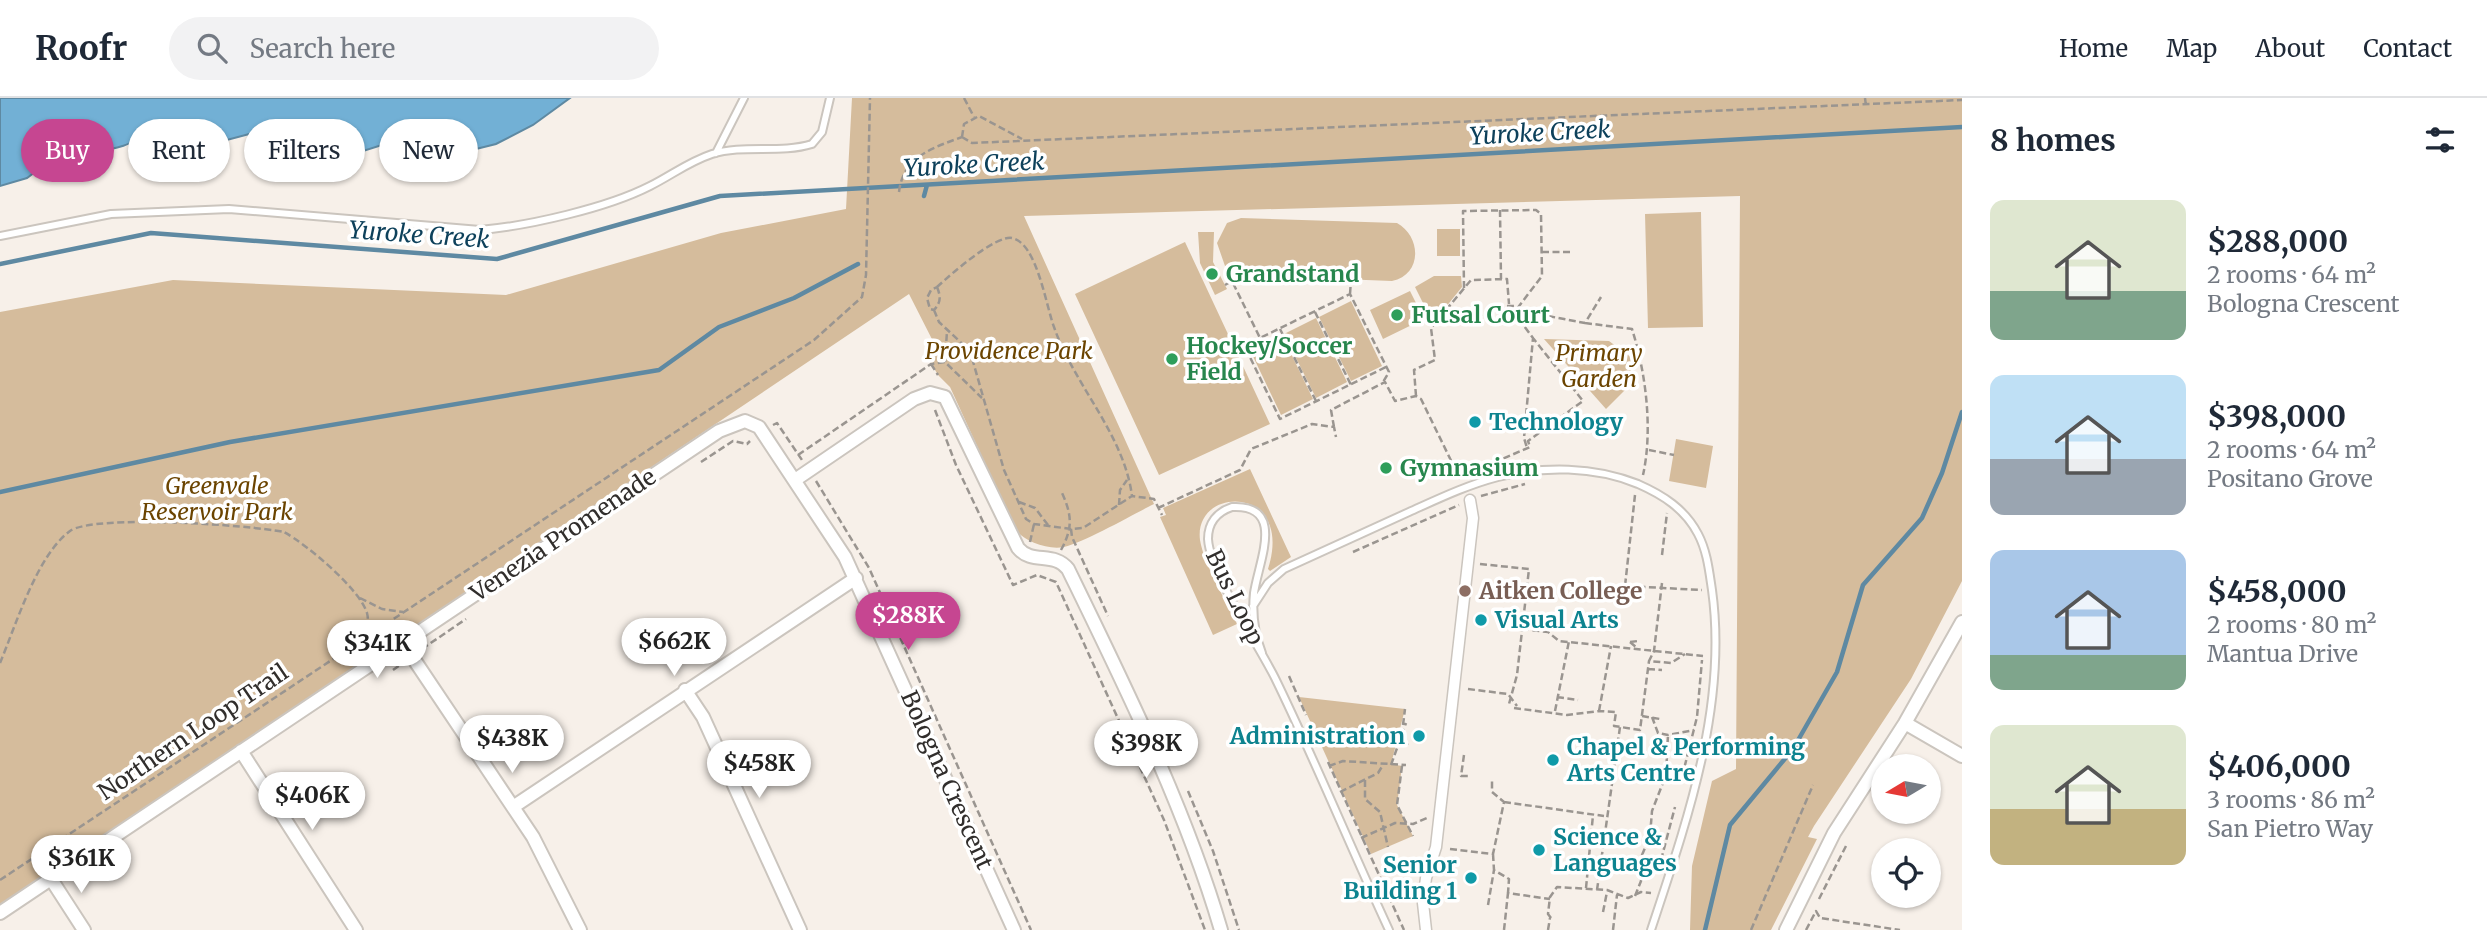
<!DOCTYPE html>
<html lang="en">
<head>
<meta charset="utf-8">
<style>
  body { margin:0; font-family:Merriweather,serif; background:#f2f2f3; color:#1f2937; height:100vh; display:flex; flex-direction:column; font-size:26px; white-space:nowrap }
  * { box-sizing:border-box; margin:0 }
  p { font-size:23px; color:#747a83 }
  .icon { flex:none; width:38px; height:38px; fill:none; stroke:currentColor; stroke-width:2; stroke-linecap:round; stroke-linejoin:round }
  .map { position:relative; flex:1; overflow:hidden }
  .side { display:flex; flex-direction:column; background:#fff; width:525px }
  .side>* { flex:none }
  .guide { position:absolute; left:21px; top:21px; width:665px; height:63px; display:flex; gap:14px }
  .needle { width:46px; rotate:260deg }
  .tools { position:absolute; left:1871px; top:656px; display:grid; gap:14px }
  .tools a { display:grid; place-items:center; width:70px; height:70px; border-radius:50%; background:#fff; box-shadow:0 2px 5px #0004; font-size:35px }
  .price { position:absolute; translate:-50% -60px; padding:0 16px; border-radius:24px; background:#fff; color:#222; font-size:23px; line-height:46px; filter:drop-shadow(0 2px 4px #0008) }
  .price::after { content:''; position:absolute; left:50%; top:42px; width:21px; height:16px; margin-left:-10px; background:inherit; clip-path:polygon(0 0,100% 0,50% 100%) }
  .price.selected { background:#c64691; color:#fff }
  ul { padding:0; list-style:none }
  li { display:flex; align-items:center; gap:21px; height:175px; padding:0 28px }
  li span { display:grid; place-items:center; flex:none; width:196px; height:140px; border-radius:14px; color:#555 }
  li>.icon { margin-inline-start:auto }
  span .icon { width:84px; height:84px; fill:#fffc; stroke-width:1 }
  li b { font-size:30px }
  h2 { display:flex; justify-content:space-between; align-items:center; height:84px; padding:0 28px; font-size:30px }
  .pill { padding:0 24px; border-radius:32px; background:#fff; box-shadow:0 2px 5px #0004; font-size:24px; line-height:63px }
  .pill.selected { background:#c64691; color:#fff }
  header { display:flex; align-items:center; gap:42px; box-sizing:border-box; height:98px; padding:0 35px; background:#fff; border-bottom:2px solid #e0e1e3 }
  header strong { font-size:33px }
  nav { display:flex; gap:38px; margin-inline-start:auto; font-size:24px }
  .search { width:490px; height:63px; background:#f2f2f3; display:flex; align-items:center; gap:18px; box-sizing:border-box; padding:0 24px; border-radius:38px; color:#747a83; font-size:26px }
  main { display:flex; flex:1; min-height:0 }
  .map>svg:first-child { display:block }
  .green { fill:#d5bc9c }
  .water { fill:#72b0d5; stroke:#5e89a2; stroke-width:2 }
  .lines { fill:none; stroke-linecap:round; stroke-linejoin:round }
  .stream { stroke:#5e89a2; stroke-width:4.5 }
  .service-casing { stroke:#cbc5be; stroke-width:10 }
  .pedestrian-casing { stroke:#cbc5be; stroke-width:13 }
  .minor-casing { stroke:#cbc5be; stroke-width:16 }
  .path { stroke:#9a9590; stroke-width:2.5; stroke-dasharray:7 3.5; stroke-linecap:butt }
  .service { stroke:#fff; stroke-width:6 }
  .pedestrian { stroke:#fff; stroke-width:10 }
  .minor { stroke:#fff; stroke-width:12 }
  .leisure-dot { fill:#2e9e5b; stroke:#fff; stroke-width:2.5 }
  .culture-dot { fill:#0f9aa8; stroke:#fff; stroke-width:2.5 }
  .education-dot { fill:#8d6e63; stroke:#fff; stroke-width:2.5 }
  .labels { text-anchor:middle; stroke-width:7; stroke-linejoin:round; paint-order:stroke }
  .leisure-label { font-size:23px; font-weight:bold; fill:#27864d; stroke:#fff; text-anchor:start }
  .park-label { font-size:23px; font-style:italic; fill:#6b4400; stroke:#fff }
  .culture-label { font-size:23px; font-weight:bold; fill:#0d838f; stroke:#fff; text-anchor:start }
  .street-label { font-size:23px; fill:#312e2c; stroke:#fff }
  .education-label { font-size:23px; font-weight:bold; fill:#785e54; stroke:#fff; text-anchor:start }
  .water-label { font-size:24px; font-style:italic; fill:#0e415b; stroke:#fff }
</style>
</head>
<body>
<header>
<strong>Roofr</strong>
<div class="search"><svg class="icon" aria-label="search" viewBox="0 0 24 24"><circle cx="10" cy="10" r="6"/><path d="M15 15l6 6"/></svg>Search here</div>
<nav><a>Home</a><a>Map</a><a>About</a><a>Contact</a></nav>
</header>
<main>
<div class="map">
<svg width="1962" height="832" viewBox="0 0 1962 832">
  <rect width="100%" height="100%" fill="#f7f0e9"/>
  <path class="green" d="M852,0H1962V483L1911,581L1814,728L1808,739L1817,741L1771,832H1690L1692,768L1712,683L1736,671L1740,98L1024,118L1154,406C1132,417 1085,444 1064,449C1048,452 1024,444 1015,431L950,289L938,277L929,262L939,255L909,196L0,807V214L173,182L506,197L721,135L846,111Z
    M1701,114L1703,229L1648,230L1645,116Z
    M1241,120L1397,125C1422,139 1422,177 1392,183L1240,177L1225,168L1217,145L1227,125Z
    M1437,131H1460V158H1437Z
    M1198,134H1214L1213,164L1227,191L1215,197L1200,165Z
    M1185,144L1270,326L1159,377L1075,196Z
    M1434,178H1461L1462,189L1433,225L1415,189Z
    M1410,193L1424,221L1383,241L1370,212Z
    M1351,203L1382,268L1351,283L1319,219Z
    M1316,220L1347,284L1316,300L1284,236Z
    M1282,237L1313,301L1281,317L1250,252Z
    M1544,241L1609,243L1632,260L1630,287L1606,311Z
    M1676,341L1713,348L1706,390L1669,383Z
    M1250,371L1291,459L1270,473L1268,471C1295,386 1193,387 1200,442C1204,467 1226,502 1237,526L1213,537L1160,419L1166,417L1163,410Z
    M1299,599L1405,611L1391,666L1402,668L1397,707L1413,738L1371,756Z"/>
  <path class="water" d="M0,0H570L533,27L496,46L436,61L402,48L385,46L360,54L283,33L253,35L223,43L182,40L160,29C135,44 113,57 83,50L70,59L39,71L27,80L0,88Z"/>
  <g class="lines">
    <path class="stream" d="M924,98L927,87
      M0,166L151,135L497,161L720,98L1962,29
      M0,394L230,344L659,272L719,229L794,200L858,166
      M1705,832L1730,727L1793,651L1837,574L1863,487L1922,420L1942,375L1962,314"/>
    <defs>
      <path id="service" d="M716,55L744,0
        M0,138L111,116L229,111L480,132C528,128 607,110 650,88C672,77 688,64 712,56C744,46 780,56 812,46L822,34L830,0
        M1253,508L1268,485L1284,471C1326,452 1368,433 1409,414C1438,401 1467,387 1498,379C1543,368 1594,368 1638,386C1663,397 1685,411 1698,436C1707,453 1709,472 1712,492C1728,607 1687,723 1651,832
        M1262,555C1255,537 1252,515 1254,495C1258,465 1287,406 1232,409C1217,414 1208,425 1208,441C1210,475 1258,546 1275,580C1315,662 1350,748 1389,832"/>
      <path id="pedestrian" d="M1426,832L1423,805L1426,780L1436,749L1473,420L1470,402"/>
      <path id="minor" d="M795,382L914,301L930,295L945,299L1018,450C1032,467 1054,453 1068,471C1124,586 1185,709 1221,832
        M403,545L533,739L580,832
        M685,592L703,619L800,832
        M1905,625L1962,658
        M241,653L356,832
        M513,709L856,480
        M51,781L84,832
        M0,815L719,333L745,323L759,329L845,459L1014,832
        M1786,832L1834,735L1905,625L1962,524"/>
    </defs>
    <use href="#service" class="service-casing"/>
    <use href="#pedestrian" class="pedestrian-casing"/>
    <use href="#minor" class="minor-casing"/>
    <path class="path" d="M964,0L974,19
      M1865,0L1866,8
      M962,39L972,45L1962,2
      M962,39L964,26L979,18L1022,41
      M899,94C903,59 932,50 962,39
      M1500,112L1501,181
      M1542,154H1572
      M1225,187L1232,183L1260,240L1350,196L1389,274L1383,284
      M937,189C950,177 995,137 1012,140C1037,145 1046,208 1054,229C1074,287 1124,336 1132,398
      M937,189C941,199 941,204 934,212L930,211L927,200L931,192Z
      M1464,190L1463,113L1536,112L1541,116L1542,178L1516,212L1585,225L1601,199
      M1350,196L1351,182
      M934,212L939,224L970,253L1004,372L1026,421L1034,426L1071,431L1083,430L1132,398L1154,401L1162,417
      M1448,212L1456,221L1503,213
      M1315,214L1351,287
      M1515,216L1505,217V208H1514L1515,216L1533,240L1524,340L1527,350
      M1456,221L1457,231
      M1585,225L1632,231C1646,275 1653,332 1643,377
      M1280,231L1316,303
      M1260,240L1262,243L1246,251L1280,321L1386,269
      M945,264L947,233
      M931,266L938,277
      M1416,298L1414,272L1435,262L1431,230L1471,182L1507,181L1509,206
      M935,312L956,367L1013,487L1037,477L1056,484L1164,722L1205,832
      M773,327L777,325L802,362
      M1334,329L1331,312L1385,284L1395,303L1416,298L1421,301L1460,381
      M1649,352L1674,357
      M798,357L931,266L945,264L982,300
      M701,364L733,343L747,346L750,343
      M1465,377L1530,349L1528,343L1583,303L1533,240
      M816,383L869,470L1031,832
      M1635,397L1625,488L1702,492
      M1481,398L1525,386
      M1019,404L1035,410L1048,427
      M1119,407L1120,392L1127,382
      M1158,410L1240,372L1251,351L1312,326L1334,329L1336,339
      M1071,431L1072,439L1108,518
      M1030,444L1034,426
      M1061,452C1073,430 1072,417 1062,395
      M1353,454L1459,407
      M1662,457L1667,415
      M1480,466L1529,471L1517,577L1509,606
      M1662,485L1654,553L1649,563L1671,565L1685,556
      M360,500L382,511L403,514
      M1522,531L1548,534L1559,543L1703,558
      M1630,544L1637,550
      M1630,544L1638,543
      M422,551L466,521
      M0,565C16,527 37,457 70,433C94,416 250,427 284,434C306,446 360,491 367,515C369,522 367,530 366,537
      M1648,571L1662,572
      M393,572L400,567
      M1289,578L1306,617
      M1468,591L1508,596L1517,608
      M1557,599L1578,602
      M1514,610L1567,617L1599,613L1616,614L1614,628L1640,632L1649,563
      M1555,613L1569,543
      M1599,613L1611,548
      M1642,618L1660,621
      M1652,619L1658,635L1668,637L1694,632
      M1403,627L1405,611
      M1399,640L1408,647
      M1464,657L1461,678H1468
      M1328,664L1404,832
      M1391,667L1406,625
      M1329,668L1343,663L1406,667
      M1402,668L1397,707L1413,738
      M1682,679L1697,619L1702,562
      M1365,682V701L1380,714L1388,749
      M1188,693L1213,753L1239,832
      M1340,694L1378,675L1383,667
      M1504,704L1604,718
      M1361,740L1395,725L1413,726L1427,720
      M1450,751L1493,756L1504,704L1492,694V680
      M1493,756L1494,772L1509,781L1508,795L1550,801
      M1661,762L1675,709
      M0,782L814,242L862,199L866,177L870,0
      M1586,790L1593,717
      M1597,792L1620,629
      M1635,798L1641,783L1642,757L1650,738L1652,713L1666,677L1668,637
      M1819,801L1847,746
      M1488,807L1494,772
      M1603,814L1607,794
      M1551,820L1548,816L1550,799L1557,789L1607,792L1628,800L1641,794L1651,795
      M1504,832L1508,795
      M1548,832L1550,820
      M1613,832L1617,797
      M1751,832L1813,687
      M1806,832L1816,813L1820,820L1900,832"/>
    <use href="#service" class="service"/>
    <use href="#pedestrian" class="pedestrian"/>
    <use href="#minor" class="minor"/>
  </g>
  <g class="leisure-dot">
    <circle cx="1212" cy="176" r="7"/>
    <circle cx="1397" cy="217" r="7"/>
    <circle cx="1172" cy="261" r="7"/>
    <circle cx="1386" cy="370" r="7"/>
  </g>
  <g class="culture-dot">
    <circle cx="1475" cy="324" r="7"/>
    <circle cx="1481" cy="522" r="7"/>
    <circle cx="1419" cy="638" r="7"/>
    <circle cx="1553" cy="662" r="7"/>
    <circle cx="1539" cy="752" r="7"/>
    <circle cx="1471" cy="780" r="7"/>
  </g>
  <circle class="education-dot" cx="1465" cy="493" r="7"/>
  <g class="labels">
    <g class="leisure-label">
      <text x="1226" y="184">Grandstand</text>
      <text x="1411" y="225">Futsal Court</text>
      <text x="1186" y="256">Hockey/Soccer<tspan x="1186" dy="26">Field</tspan></text>
      <text x="1400" y="378">Gymnasium</text>
    </g>
    <g class="park-label">
      <text x="1009" y="261">Providence Park</text>
      <text x="1599" y="263">Primary<tspan x="1599" dy="26">Garden</tspan></text>
      <text x="217" y="396">Greenvale<tspan x="217" dy="26">Reservoir Park</tspan></text>
    </g>
    <g class="culture-label">
      <text x="1489" y="332">Technology</text>
      <text x="1495" y="530">Visual Arts</text>
      <text x="1405" y="646" text-anchor="end">Administration</text>
      <text x="1567" y="657">Chapel &amp; Performing<tspan x="1567" dy="26">Arts Centre</tspan></text>
      <text x="1553" y="747">Science &amp;<tspan x="1553" dy="26">Languages</tspan></text>
      <text x="1457" y="775" text-anchor="end">Senior<tspan x="1457" dy="26">Building 1</tspan></text>
    </g>
    <g class="street-label">
      <text transform="translate(563 437) rotate(-34)" y="8">Venezia Promenade</text>
      <text transform="translate(1235 499) rotate(64)" y="8">Bus Loop</text>
      <text transform="translate(193 634) rotate(-34)" y="8">Northern Loop Trail</text>
      <text transform="translate(947 682) rotate(66)" y="8">Bologna Crescent</text>
    </g>
    <g class="education-label">
      <text x="1479" y="501">Aitken College</text>
    </g>
    <g class="water-label">
      <text transform="translate(1540 35) rotate(-3)" y="8">Yuroke Creek</text>
      <text transform="translate(974 67) rotate(-3)" y="8">Yuroke Creek</text>
      <text transform="translate(419 137) rotate(4)" y="8">Yuroke Creek</text>
    </g>
  </g>
</svg>
<div class="tools">
<a><svg class="needle" viewBox="-14 -14 28 28"><path d="M0-13l5 13h-10z" fill="#e53935"/><path d="M0 13l5-13h-10z" fill="#747a83"/></svg></a>
<a><svg class="icon" aria-label="locate" viewBox="0 0 24 24"><circle cx="12" cy="12" r="6"/><path d="M12 2v4M12 18v4M2 12h4M18 12h4"/></svg></a>
</div>
<b class="price selected" style="left:908px;top:554px">$288K</b>
<b class="price" style="left:674px;top:580px">$662K</b>
<b class="price" style="left:377px;top:582px">$341K</b>
<b class="price" style="left:512px;top:677px">$438K</b>
<b class="price" style="left:1146px;top:682px">$398K</b>
<b class="price" style="left:759px;top:702px">$458K</b>
<b class="price" style="left:312px;top:734px">$406K</b>
<b class="price" style="left:81px;top:797px">$361K</b>
<div class="guide">
<a class="pill selected">Buy</a>
<a class="pill">Rent</a>
<a class="pill">Filters</a>
<a class="pill">New</a>
</div>
</div>
<section class="side">
<h2>8 homes<svg class="icon" aria-label="filters" viewBox="0 0 24 24"><path d="M4 7h16M4 17h16"/><circle cx="9" cy="7" r="2"/><circle cx="15" cy="17" r="2"/></svg></h2>
<ul>
<li><span style="background:linear-gradient(#dfe7d0 65%,#7fa58c 0)"><svg class="icon" aria-label="home" viewBox="0 0 24 24"><path d="M3 11l9-7 9 7M6 9v11h12V9"/></svg></span><div><b>$288,000</b><p>2 rooms · 64 m²</p><p>Bologna Crescent</p></div></li>
<li><span style="background:linear-gradient(#bfe0f5 60%,#9aa5b1 0)"><svg class="icon" aria-label="home" viewBox="0 0 24 24"><path d="M3 11l9-7 9 7M6 9v11h12V9"/></svg></span><div><b>$398,000</b><p>2 rooms · 64 m²</p><p>Positano Grove</p></div></li>
<li><span style="background:linear-gradient(#a9c7e8 75%,#7fa58c 0)"><svg class="icon" aria-label="home" viewBox="0 0 24 24"><path d="M3 11l9-7 9 7M6 9v11h12V9"/></svg></span><div><b>$458,000</b><p>2 rooms · 80 m²</p><p>Mantua Drive</p></div></li>
<li><span style="background:linear-gradient(#dfe7d0 60%,#c2b280 0)"><svg class="icon" aria-label="home" viewBox="0 0 24 24"><path d="M3 11l9-7 9 7M6 9v11h12V9"/></svg></span><div><b>$406,000</b><p>3 rooms · 86 m²</p><p>San Pietro Way</p></div></li>
</ul>
</section>
</main>
</body>
</html>
